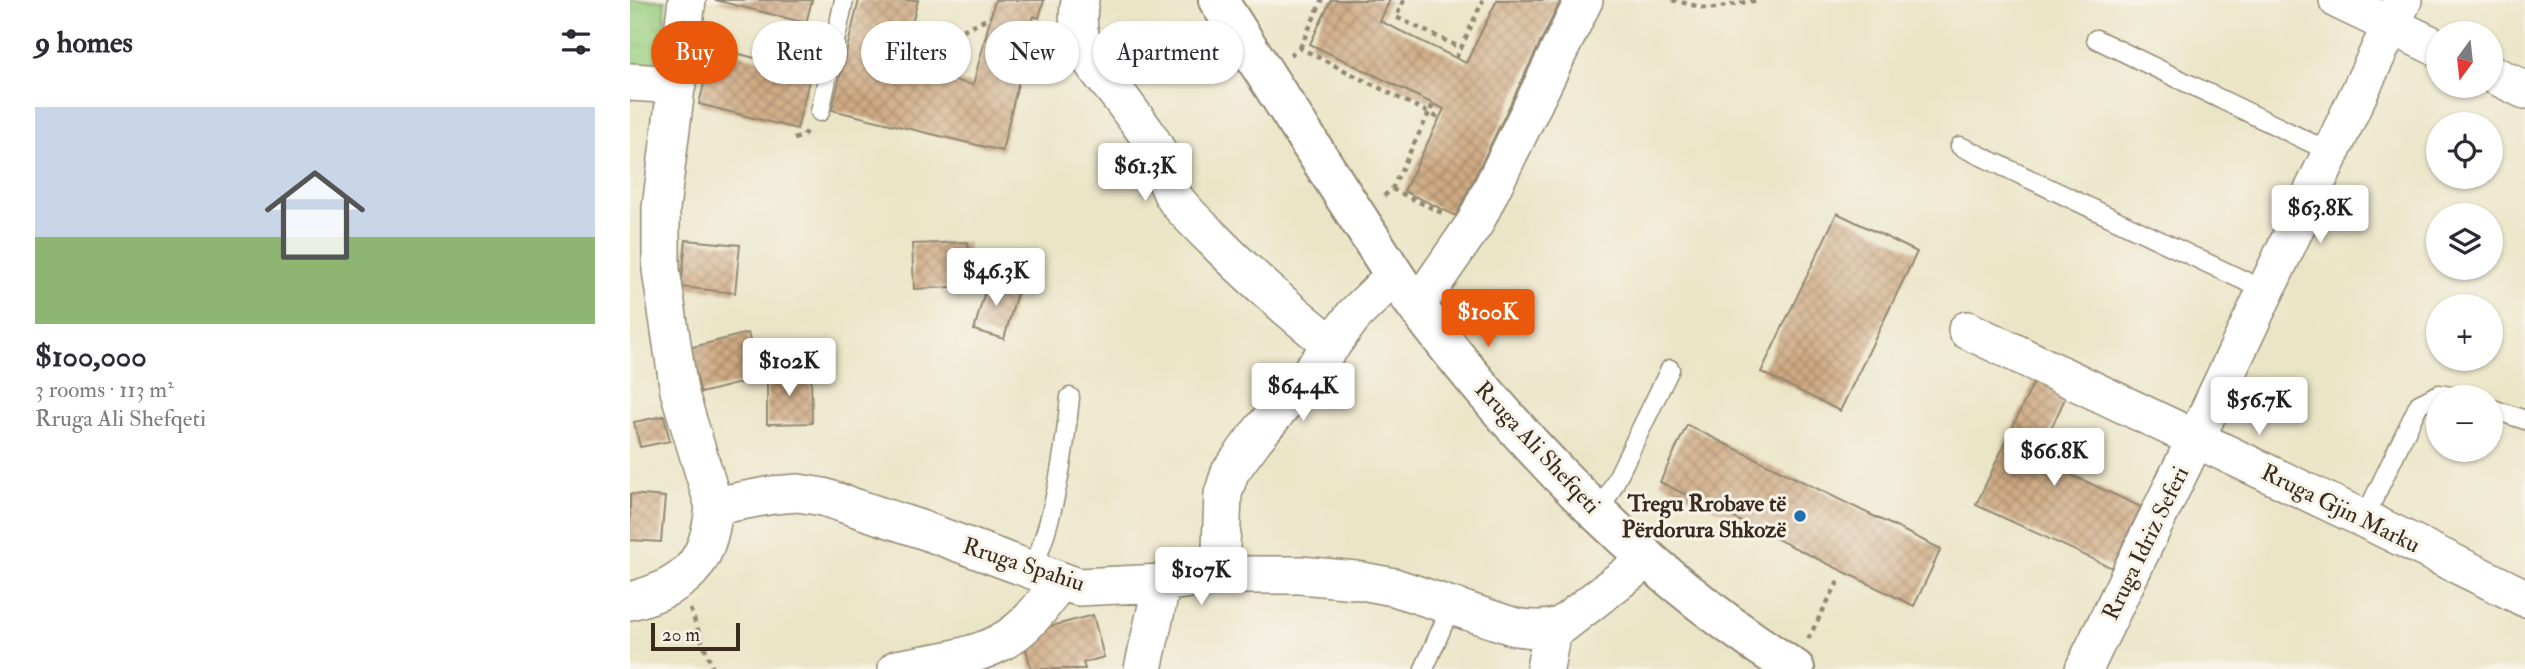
<!DOCTYPE html>
<html lang="en">
<head>
<meta charset="utf-8">
<style>
  body { margin:0; font-family:"IM FELL Double Pica",serif; background:#f7f7f7; color:#2b2b33; height:100vh; display:flex; flex-direction:column; font-size:26px; white-space:nowrap }
  * { box-sizing:border-box; margin:0 }
  p { font-size:23px; color:#7c7c81 }
  .icon { flex:none; width:38px; height:38px; fill:none; stroke:currentColor; stroke-width:2; stroke-linecap:round; stroke-linejoin:round }
  .map { position:relative; flex:1; overflow:hidden }
  .sheet { display:flex; flex-direction:column; background:#fff; width:630px }
  .sheet>* { flex:none }
  .hud { position:absolute; left:21px; top:21px; width:665px; height:63px; display:flex; gap:14px }
  .needle { width:46px; rotate:195deg }
  .buttons { position:absolute; left:1796px; top:21px; display:grid; gap:14px }
  .buttons a { display:grid; place-items:center; width:77px; height:77px; border-radius:50%; background:#fff; box-shadow:0 2px 5px #0004; font-size:35px }
  .scale { position:absolute; left:21px; bottom:18px; width:89px; box-sizing:border-box; padding-left:7px; border:4px solid #3b2a1e; border-top:0; font-size:19px; line-height:24px; white-space:nowrap; color:#3b2a1e; -webkit-text-stroke:5px #f7f3e8; paint-order:stroke }
  .price { position:absolute; translate:-50% -60px; padding:0 16px; border-radius:7px; background:#fff; color:#222; font-size:23px; line-height:46px; filter:drop-shadow(0 2px 4px #0008) }
  .price::after { content:''; position:absolute; left:50%; top:42px; width:21px; height:16px; margin-left:-10px; background:inherit; clip-path:polygon(0 0,100% 0,50% 100%) }
  .price.current { background:#ea580c; color:#fff }
  ul { padding:0; list-style:none }
  li { display:grid; align-content:center; gap:14px; height:371px; padding:0 35px }
  li+li { border-top:2px solid #e1e1e2 }
  li span { display:grid; place-items:center; height:217px; border-radius:0px; color:#555 }
  li>.icon { margin-inline-start:auto }
  span .icon { width:126px; height:126px; fill:#fffc; stroke-width:1 }
  li b { font-size:30px }
  h2 { display:flex; justify-content:space-between; align-items:center; height:84px; padding:0 35px; font-size:30px }
  .tag { padding:0 24px; border-radius:32px; background:#fff; box-shadow:0 2px 5px #0004; font-size:24px; line-height:63px }
  .tag.current { background:#ea580c; color:#fff }
  main { display:flex; flex:1; min-height:0 }
  .map>svg:first-child { display:block }
  .grass { fill:url(#grass-tufts); stroke:#697c4e; stroke-width:2 }
  .building { fill:url(#building-cross-hatch) }
  .lines { fill:none; stroke-linecap:round; stroke-linejoin:round }
  .lane-casing { stroke:#938872; stroke-width:21 }
  .street-casing { stroke:#938872; stroke-width:40 }
  .secondary-casing { stroke:#938872; stroke-width:42 }
  .path { stroke:#938872; stroke-width:4.5; stroke-dasharray:5 5; stroke-linecap:butt }
  .lane { stroke:#fff; stroke-width:18 }
  .street { stroke:#fff; stroke-width:37 }
  .secondary { stroke:#fff; stroke-width:38 }
  .poi-dot { fill:#1f6fb2; stroke:#f7f3e8; stroke-width:2.5 }
  .labels { text-anchor:middle; stroke-width:6; stroke-linejoin:round; paint-order:stroke }
  .street-label { font-size:23px; fill:#3b2a1e; stroke:#f7f3e8 }
  .poi-label { font-size:23px; font-weight:bold; fill:#3b2a1e; stroke:#f7f3e8; text-anchor:end }
</style>
</head>
<body>
<main>
<section class="sheet">
<h2>9 homes<svg class="icon" aria-label="filters" viewBox="0 0 24 24"><path d="M4 7h16M4 17h16"/><circle cx="9" cy="7" r="2"/><circle cx="15" cy="17" r="2"/></svg></h2>
<ul>
<li><span style="background:linear-gradient(#c9d6e8 60%,#8fb573 0)"><svg class="icon" aria-label="home" viewBox="0 0 24 24"><path d="M3 11l9-7 9 7M6 9v11h12V9"/></svg></span><div><b>$100,000</b><p>3 rooms · 113 m²</p><p>Rruga Ali Shefqeti</p></div></li>
</ul>
</section>
<div class="map">
<svg width="1895" height="669" viewBox="0 0 1895 669">
  <defs>
    <pattern id="grass-tufts" width="24" height="20" patternUnits="userSpaceOnUse" patternTransform="scale(1.75)"><rect width="24" height="20" fill="#97cd7e"/><path d="M3 7l-1-3M5 7V3M7 7l1-3M15 17l-1-3M17 17v-4M19 17l1-3" fill="none" stroke="#83b06c"/></pattern>
    <pattern id="building-cross-hatch" width="8" height="8" patternUnits="userSpaceOnUse" patternTransform="scale(1.75)"><rect width="8" height="8" fill="#cfaa83"/><path d="M0 0l8 8M0 8l8-8" fill="none" stroke="#a98b6b"/></pattern>
  </defs>
  <rect width="100%" height="100%" fill="#f7f3e8"/>
  <filter id="ink" filterUnits="userSpaceOnUse"><feTurbulence type="fractalNoise" baseFrequency=".0143" numOctaves="2"/><feDisplacementMap in="SourceGraphic" scale="14" xChannelSelector="R" yChannelSelector="G"/><feConvolveMatrix kernelMatrix="1 2 1 2 8 2 1 2 1" color-interpolation-filters="sRGB"/></filter>
  <filter id="wash" filterUnits="userSpaceOnUse"><feTurbulence type="fractalNoise" baseFrequency=".00686" numOctaves="4" result="noise"/><feDisplacementMap in="SourceGraphic" scale="28" xChannelSelector="R" yChannelSelector="G"/><feGaussianBlur stdDeviation="1.57" result="paint"/><feColorMatrix in="noise" values="0 0 0 0 0 0 0 0 0 0 0 0 0 0 0 0 0 1.4 0 .05"/><feComposite in="paint" operator="in"/></filter>
  <g filter="url(#wash)">
    <rect width="100%" height="100%" fill="#ebe5c7"/>
    <path class="grass" d="M0,0H35L34,61L20,70L0,69Z"/>
    <g id="blocks">
      <path class="building" d="M85,0H182L176,23Z
        M229,0H288L280,31L288,35L289,43L286,62L288,71L343,85L365,0H414L409,18L404,16L372,151L202,110Z
        M701,0H760L750,21L836,63L867,0H931L826,216L774,191L814,109L680,44Z
        M83,47L181,73L167,129L69,104Z
        M1207,213L1287,252L1210,411L1131,372Z
        M56,240L110,245L105,293L51,287Z
        M338,242L339,286L284,289L282,244Z
        M359,277L389,286L374,339L344,330Z
        M118,333L130,378L71,393L59,348Z
        M137,373H181L182,423L137,424Z
        M1406,377L1438,392L1407,459L1511,507L1482,568L1346,505Z
        M34,416L40,441L10,447L4,422Z
        M1057,425L1311,549L1284,606L1030,482Z
        M0,494L35,497L31,542L0,540Z
        M463,615L474,657L453,663L455,669H401L392,634Z"/>
    </g>
  </g>
  <g filter="url(#ink)">
    <use href="#blocks" fill-opacity="0" stroke="#938872" stroke-width="2"/>
    <g class="lines">
      <defs>
        <path id="lane" d="M1466,39L1702,153
          M190,112L214,0
          M1330,146L1636,291
          M1860,408L1895,420
          M969,515L1040,369
          M1734,519L1789,404L1809,394L1827,397
          M402,571C425,515 434,457 440,397
          M794,669L821,607"/>
        <path id="street" d="M450,0C440,53 473,71 500,111C510,124 523,140 529,156C535,171 536,186 546,200C557,214 570,226 583,239C620,277 660,311 702,345
          M1708,0L1808,48
          M1860,73L1895,90
          M0,82L47,85
          M784,303L800,288L845,223L954,0
          M1337,330L1734,519L1895,598
          M84,506L143,495L168,493L193,497L293,530L448,587L532,583L590,575H670L726,580L764,587L885,627C902,629 916,631 932,625L1017,559
          M590,575L593,494L600,472L625,438L691,359L724,315L764,276
          M0,601C55,587 79,565 84,506L49,391L31,270V208L57,0
          M267,669C344,655 387,654 429,580
          M513,669L532,583
          M915,669L922,629
          M1454,669L1566,438L1773,0"/>
        <path id="secondary" d="M588,0C634,72 679,143 726,215C745,244 763,275 784,303C890,444 1015,575 1165,669"/>
      </defs>
      <use href="#lane" class="lane-casing"/>
      <use href="#street" class="street-casing"/>
      <use href="#secondary" class="secondary-casing"/>
      <path class="path" d="M774,0L766,17L831,48L853,0
        M1042,0L1079,9L1128,0
        M402,27L417,31
        M670,48L692,0
        M287,51L361,17
        M660,55L670,48L799,113L804,103
        M826,58L831,48
        M164,139L173,136L177,130
        M762,189L812,213
        M754,196L762,189L799,113L809,118
        M60,609L83,669
        M1178,639L1209,580"/>
      <use href="#lane" class="lane"/>
      <use href="#street" class="street"/>
      <use href="#secondary" class="secondary"/>
    </g>
  </g>
  <circle class="poi-dot" cx="1170" cy="516" r="7"/>
  <g class="labels">
    <g class="street-label">
      <text transform="translate(908 447) rotate(47)" y="8">Rruga Ali Shefqeti</text>
      <text transform="translate(1711 508) rotate(26)" y="8">Rruga Gjin Marku</text>
      <text transform="translate(1515 543) rotate(-64)" y="8">Rruga Idriz Seferi</text>
      <text transform="translate(394 564) rotate(18)" y="8">Rruga Spahiu</text>
    </g>
    <g class="poi-label">
      <text x="1156" y="511">Tregu Rrobave të<tspan x="1156" dy="26">Përdorura Shkozë</tspan></text>
    </g>
  </g>
</svg>
<div class="buttons">
<a><svg class="needle" viewBox="-14 -14 28 28"><path d="M0-13l5 13h-10z" fill="#e53935"/><path d="M0 13l5-13h-10z" fill="#7c7c81"/></svg></a>
<a><svg class="icon" aria-label="locate" viewBox="0 0 24 24"><circle cx="12" cy="12" r="6"/><path d="M12 2v4M12 18v4M2 12h4M18 12h4"/></svg></a>
<a><svg class="icon" aria-label="layers" viewBox="0 0 24 24"><path d="M12 4l9 5-9 5-9-5zM3 14l9 5 9-5"/></svg></a>
<a>+</a>
<a>−</a>
</div>
<div class="scale">20 m</div>
<b class="price" style="left:515px;top:203px">$61.3K</b>
<b class="price" style="left:1690px;top:245px">$63.8K</b>
<b class="price" style="left:366px;top:308px">$46.3K</b>
<b class="price current" style="left:858px;top:349px">$100K</b>
<b class="price" style="left:159px;top:398px">$102K</b>
<b class="price" style="left:673px;top:423px">$64.4K</b>
<b class="price" style="left:1629px;top:437px">$56.7K</b>
<b class="price" style="left:1424px;top:488px">$66.8K</b>
<b class="price" style="left:571px;top:607px">$107K</b>
<div class="hud">
<a class="tag current">Buy</a>
<a class="tag">Rent</a>
<a class="tag">Filters</a>
<a class="tag">New</a>
<a class="tag">Apartment</a>
</div>
</div>
</main>
</body>
</html>
